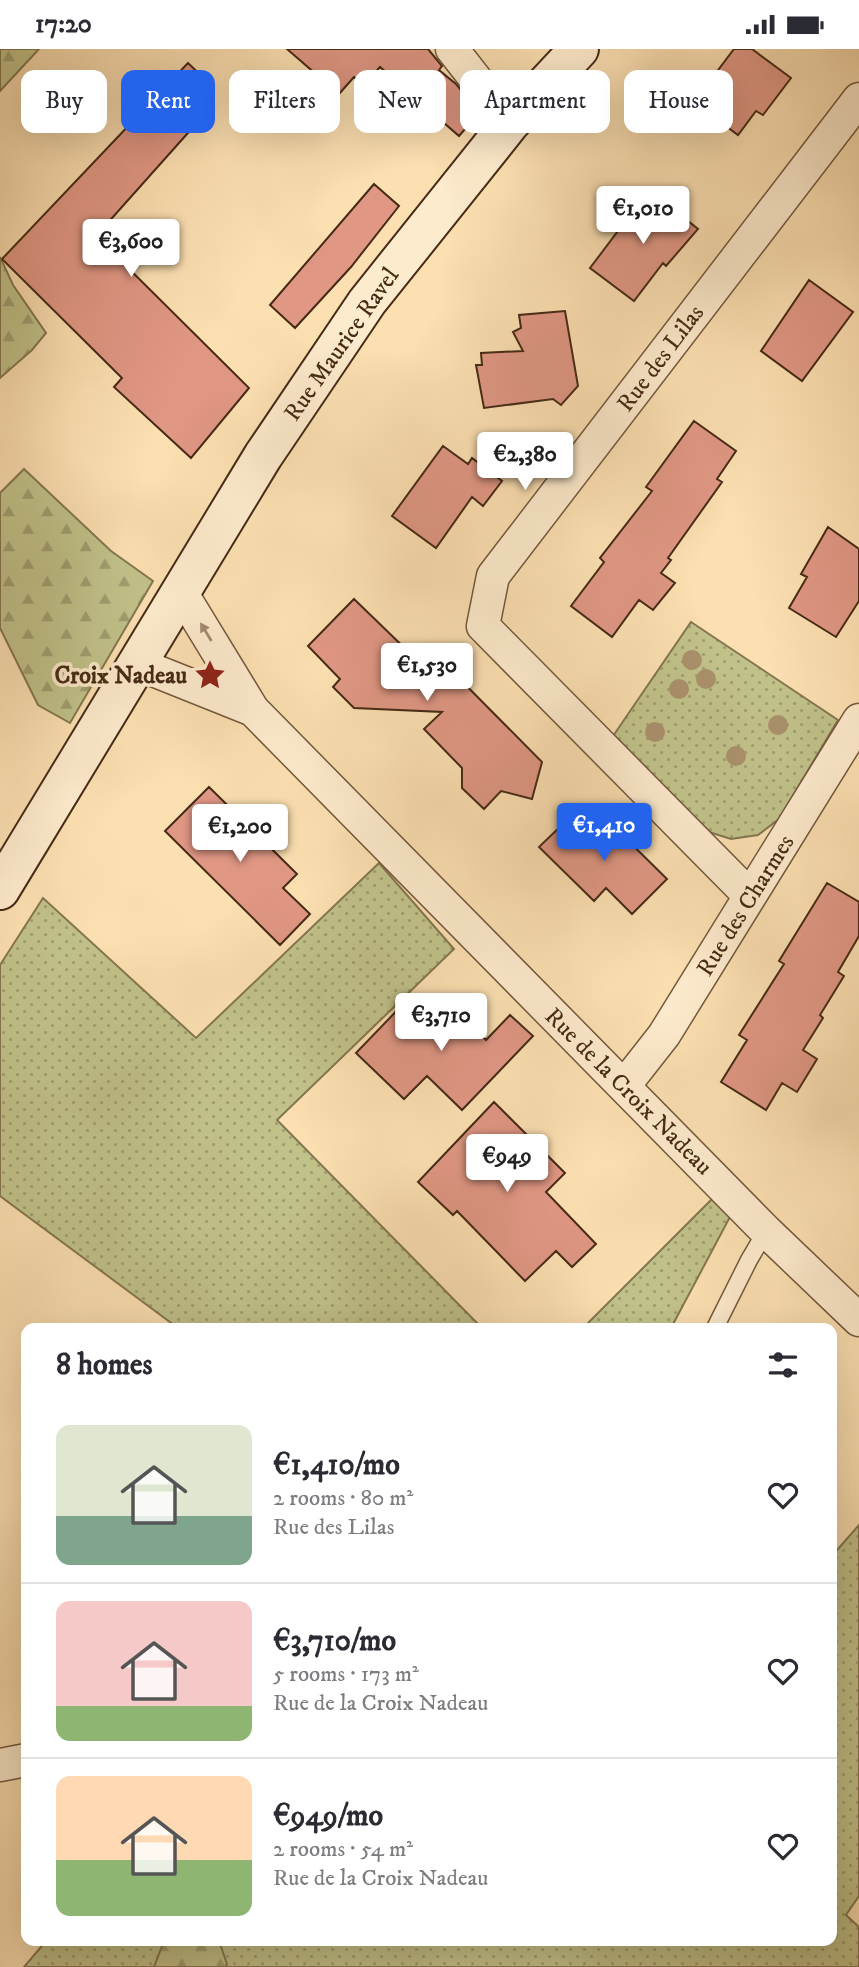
<!DOCTYPE html>
<html lang="en">
<head>
<meta charset="utf-8">
<style>
  body { margin:0; font-family:"IM FELL DW Pica",serif; background:#f2f2f3; color:#2b2b33; height:100vh; display:flex; flex-direction:column; font-size:26px; white-space:nowrap }
  * { box-sizing:border-box; margin:0 }
  p { font-size:23px; color:#7c7c81 }
  .icon { flex:none; width:38px; height:38px; fill:none; stroke:currentColor; stroke-width:2; stroke-linecap:round; stroke-linejoin:round }
  .map { position:relative; flex:1; overflow:hidden }
  .panel { position:absolute; left:21px; top:1274px; width:816px; height:623px; display:flex; flex-direction:column; background:#fff; border-radius:14px; box-shadow:0 7px 28px #0002 }
  .panel>* { flex:none }
  .hud { position:absolute; left:21px; top:21px; width:817px; height:63px; display:flex; gap:14px }
  .price { position:absolute; translate:-50% -60px; padding:0 16px; border-radius:7px; background:#fff; color:#222; font-size:23px; line-height:46px; filter:drop-shadow(0 2px 4px #0008) }
  .price::after { content:''; position:absolute; left:50%; top:42px; width:21px; height:16px; margin-left:-10px; background:inherit; clip-path:polygon(0 0,100% 0,50% 100%) }
  .price.current { background:#2563eb; color:#fff }
  ul { padding:0; list-style:none }
  li { display:flex; align-items:center; gap:21px; height:175px; padding:0 35px }
  li+li { border-top:2px solid #e1e1e2 }
  li span { display:grid; place-items:center; flex:none; width:196px; height:140px; border-radius:14px; color:#555 }
  li>.icon { margin-inline-start:auto }
  span .icon { width:84px; height:84px; fill:#fffc; stroke-width:1 }
  li b { font-size:30px }
  h2 { display:flex; justify-content:space-between; align-items:center; height:84px; padding:0 35px; font-size:30px }
  .tag { padding:0 24px; border-radius:14px; background:#fff; box-shadow:0 7px 28px #0002; font-size:24px; line-height:63px }
  .tag.current { background:#2563eb; color:#fff }
  .status { display:flex; justify-content:space-between; align-items:center; height:49px; padding:0 35px; background:#fff; direction:ltr }
  .status svg { height:19px; fill:currentColor }
  .map>svg:first-child { display:block }
  .grass { fill:url(#grass-dots); stroke:#847650; stroke-width:2 }
  .forest { fill:url(#forest-firs); stroke:#847650; stroke-width:2 }
  .building { fill:#e09784; stroke:#462a15; stroke-width:2 }
  .lines { fill:none; stroke-linecap:round; stroke-linejoin:round }
  .lane-casing { stroke:#74583c; stroke-width:19 }
  .street-casing { stroke:#74583c; stroke-width:35 }
  .secondary-casing { stroke:#462a15; stroke-width:42 }
  .lane { stroke:#fdebcd; stroke-width:16 }
  .street { stroke:#fdebcd; stroke-width:32 }
  .secondary { stroke:#fdebcd; stroke-width:38 }
  .tree { fill:#a9916c }
  .oneway { fill:#a28a71 }
  .labels { text-anchor:middle; stroke-width:7; stroke-linejoin:round; paint-order:stroke }
  .street-label { font-size:24px; fill:#462a15; stroke:#fdebcd }
  .poi-label { font-size:24px; font-weight:bold; fill:#462a15; stroke:#fdebcd; text-anchor:end }
</style>
</head>
<body>
<div class="status"><b>17:20</b><svg viewBox="0 0 49 12"><path d="M0 12V9h3v3zM5 12V6h3v6zM10 12V3h3v9zM15 12V0h3v12zM26 1h20v11H26zM47 4h2v5h-2z"/></svg></div>
<div class="map">
<svg width="859" height="1918" viewBox="0 0 859 1918">
  <defs>
    <pattern id="grass-dots" width="8" height="8" patternUnits="userSpaceOnUse" patternTransform="scale(1.75)"><rect width="8" height="8" fill="#c1c28a"/><path d="M2 2h.1M6 6h.1" fill="none" stroke="#9f9e70" stroke-width="1.8" stroke-linecap="round"/></pattern>
    <pattern id="forest-firs" width="22" height="20" patternUnits="userSpaceOnUse" patternTransform="scale(1.75)"><rect width="22" height="20" fill="#c1c28a"/><path d="M5 1l3.5 6h-7zM16 11l3.5 6h-7z" fill="#9f9e70"/></pattern>
  </defs>
  <rect width="100%" height="100%" fill="#fce0b2"/>
  <filter id="stains"><feTurbulence type="fractalNoise" baseFrequency=".00286" numOctaves="4"/><feColorMatrix values="0 0 0 0 .2 0 0 0 0 .09 0 0 0 0 .02 0 0 0 .5 -.17"/></filter>
  <radialGradient id="worn" r=".72"><stop offset=".6" stop-color="#630" stop-opacity="0"/><stop offset="1" stop-color="#630" stop-opacity=".3"/></radialGradient>
  <path class="grass" d="M691,573L838,671L779,770L758,786L731,790L709,783L611,690Z
    M379,814L454,900L277,1071L482,1279H178L0,1147V916L43,849L196,989Z
    M713,1149L731,1166L671,1279H583Z
    M859,1476V1847L846,1866L859,1878V1918H24L46,1892H831V1508Z"/>
  <path class="forest" d="M0,0H39L0,42Z
    M0,208L13,236L46,284L32,301L0,329Z
    M24,420L111,502L153,532L70,674L38,656L0,579V444Z
    M164,1892H219L227,1915L225,1918H154Z"/>
  <path class="building" d="M287,0H428L442,17L439,21L456,35L479,64L459,87L380,18L363,37L354,28L339,45Z
    M734,0H752L791,29L763,66L756,62L738,86L694,53Z
    M188,14L212,37L202,47L212,57L96,187L249,339L191,409L114,338L122,329L2,210Z
    M374,135L399,157L351,218L295,279L270,256Z
    M649,141L698,180L666,217L663,214L634,252L590,219Z
    M809,231L853,263L802,332L761,302Z
    M565,262L578,337L561,356L553,350L484,359L476,316H482L481,304L523,302L513,283L521,279L519,266Z
    M694,372L736,402L717,430L722,433L668,509L671,511L661,524L675,534L653,561L639,551L612,588L571,557L604,513L600,509L652,442L646,438Z
    M443,397L468,415L472,409L502,432L483,457L472,448L436,499L392,467Z
    M828,478L859,500V552L836,588L789,559L807,528L801,525Z
    M354,550L417,611L428,598L542,713L532,750L501,742L484,760L462,739V719L424,680L442,663L354,659L333,638L340,630L308,597Z
    M209,738L297,825L283,839L310,865L280,896L165,782Z
    M602,766L667,830L632,865L606,839L594,852L539,798L566,772L583,787Z
    M827,834L859,853V887L838,923L844,927L820,966L823,969L803,1001L817,1010L797,1043L782,1034L766,1061L721,1033L747,991L739,986L784,915L779,912Z
    M408,950L438,980L455,961L486,991L510,966L533,987L462,1061L427,1027L404,1050L356,1004Z
    M494,1053L565,1124L546,1143L596,1195L572,1218L556,1202L525,1232L457,1162L453,1166L418,1133Z"/>
  <g class="lines">
    <defs>
      <path id="lane" d="M715,1279L749,1211L766,1182"/>
      <path id="street" d="M452,0L510,74
        M138,615L253,661L181,543
        M253,661L766,1182L859,1271
        M750,847L483,577L493,527L859,50
        M624,1037L664,986L859,671
        M0,1716L26,1711"/>
      <path id="secondary" d="M0,841L263,407L367,253L510,74L579,0"/>
    </defs>
    <use href="#lane" class="lane-casing"/>
    <use href="#street" class="street-casing"/>
    <use href="#secondary" class="secondary-casing"/>
    <use href="#lane" class="lane"/>
    <use href="#street" class="street"/>
    <use href="#secondary" class="secondary"/>
  </g>
  <g class="tree">
    <circle cx="692" cy="611" r="10"/>
    <circle cx="706" cy="630" r="10"/>
    <circle cx="679" cy="640" r="10"/>
    <circle cx="778" cy="676" r="10"/>
    <circle cx="655" cy="683" r="10"/>
    <circle cx="736" cy="707" r="10"/>
  </g>
  <defs><path id="oneway-solid" d="M-6-.8H1V-3.2L6.5 0L1 3.2V.8H-6Z" transform="scale(1.75)"/></defs>
  <use class="oneway" href="#oneway-solid" transform="translate(206 583) rotate(-121)"/>
  <defs>
    <symbol id="sight-bare" viewBox="-9 -9 18 18"><path d="M0-6L1.8-2.2L6-1.7L2.9 1.2L3.7 5.4L0 3.3L-3.7 5.4L-2.9 1.2L-6-1.7L-1.8-2.2Z" fill="#8f2418" stroke="#fdebcd" stroke-width="2.5" paint-order="stroke"/></symbol>
  </defs>
  <g fill-rule="evenodd">
    <use href="#sight-bare" x="188" y="604" width="44" height="44"/>
  </g>
  <g class="labels">
    <g class="street-label">
      <text transform="translate(341 295) rotate(-55)" y="8">Rue Maurice Ravel</text>
      <text transform="translate(660 309) rotate(-53)" y="8">Rue des Lilas</text>
      <text transform="translate(745 856) rotate(-58)" y="8">Rue des Charmes</text>
      <text transform="translate(629 1042) rotate(45)" y="8">Rue de la Croix Nadeau</text>
    </g>
    <g class="poi-label">
      <text x="187" y="634">Croix Nadeau</text>
    </g>
  </g>
  <rect width="100%" height="100%" filter="url(#stains)"/>
  <rect width="100%" height="100%" fill="url(#worn)"/>
</svg>
<b class="price" style="left:643px;top:197px">€1,010</b>
<b class="price" style="left:131px;top:230px">€3,600</b>
<b class="price" style="left:525px;top:443px">€2,380</b>
<b class="price" style="left:427px;top:654px">€1,530</b>
<b class="price current" style="left:604px;top:814px">€1,410</b>
<b class="price" style="left:240px;top:815px">€1,200</b>
<b class="price" style="left:441px;top:1004px">€3,710</b>
<b class="price" style="left:507px;top:1145px">€949</b>
<div class="hud">
<a class="tag">Buy</a>
<a class="tag current">Rent</a>
<a class="tag">Filters</a>
<a class="tag">New</a>
<a class="tag">Apartment</a>
<a class="tag">House</a>
</div>
<section class="panel">
<h2>8 homes<svg class="icon" aria-label="filters" viewBox="0 0 24 24"><path d="M4 7h16M4 17h16"/><circle cx="9" cy="7" r="2"/><circle cx="15" cy="17" r="2"/></svg></h2>
<ul>
<li><span style="background:linear-gradient(#dfe7d0 65%,#7fa58c 0)"><svg class="icon" aria-label="home" viewBox="0 0 24 24"><path d="M3 11l9-7 9 7M6 9v11h12V9"/></svg></span><div><b>€1,410/mo</b><p>2 rooms · 80 m²</p><p>Rue des Lilas</p></div><svg class="icon" aria-label="heart" viewBox="0 0 24 24"><path d="M12 20l-8-8c-3-5 5-10 8-4 3-6 11-1 8 4z"/></svg></li>
<li><span style="background:linear-gradient(#f6c9c9 75%,#8fb573 0)"><svg class="icon" aria-label="home" viewBox="0 0 24 24"><path d="M3 11l9-7 9 7M6 9v11h12V9"/></svg></span><div><b>€3,710/mo</b><p>5 rooms · 173 m²</p><p>Rue de la Croix Nadeau</p></div><svg class="icon" aria-label="heart" viewBox="0 0 24 24"><path d="M12 20l-8-8c-3-5 5-10 8-4 3-6 11-1 8 4z"/></svg></li>
<li><span style="background:linear-gradient(#ffd9b3 60%,#8fb573 0)"><svg class="icon" aria-label="home" viewBox="0 0 24 24"><path d="M3 11l9-7 9 7M6 9v11h12V9"/></svg></span><div><b>€949/mo</b><p>2 rooms · 54 m²</p><p>Rue de la Croix Nadeau</p></div><svg class="icon" aria-label="heart" viewBox="0 0 24 24"><path d="M12 20l-8-8c-3-5 5-10 8-4 3-6 11-1 8 4z"/></svg></li>
</ul>
</section>
</div>
</body>
</html>
